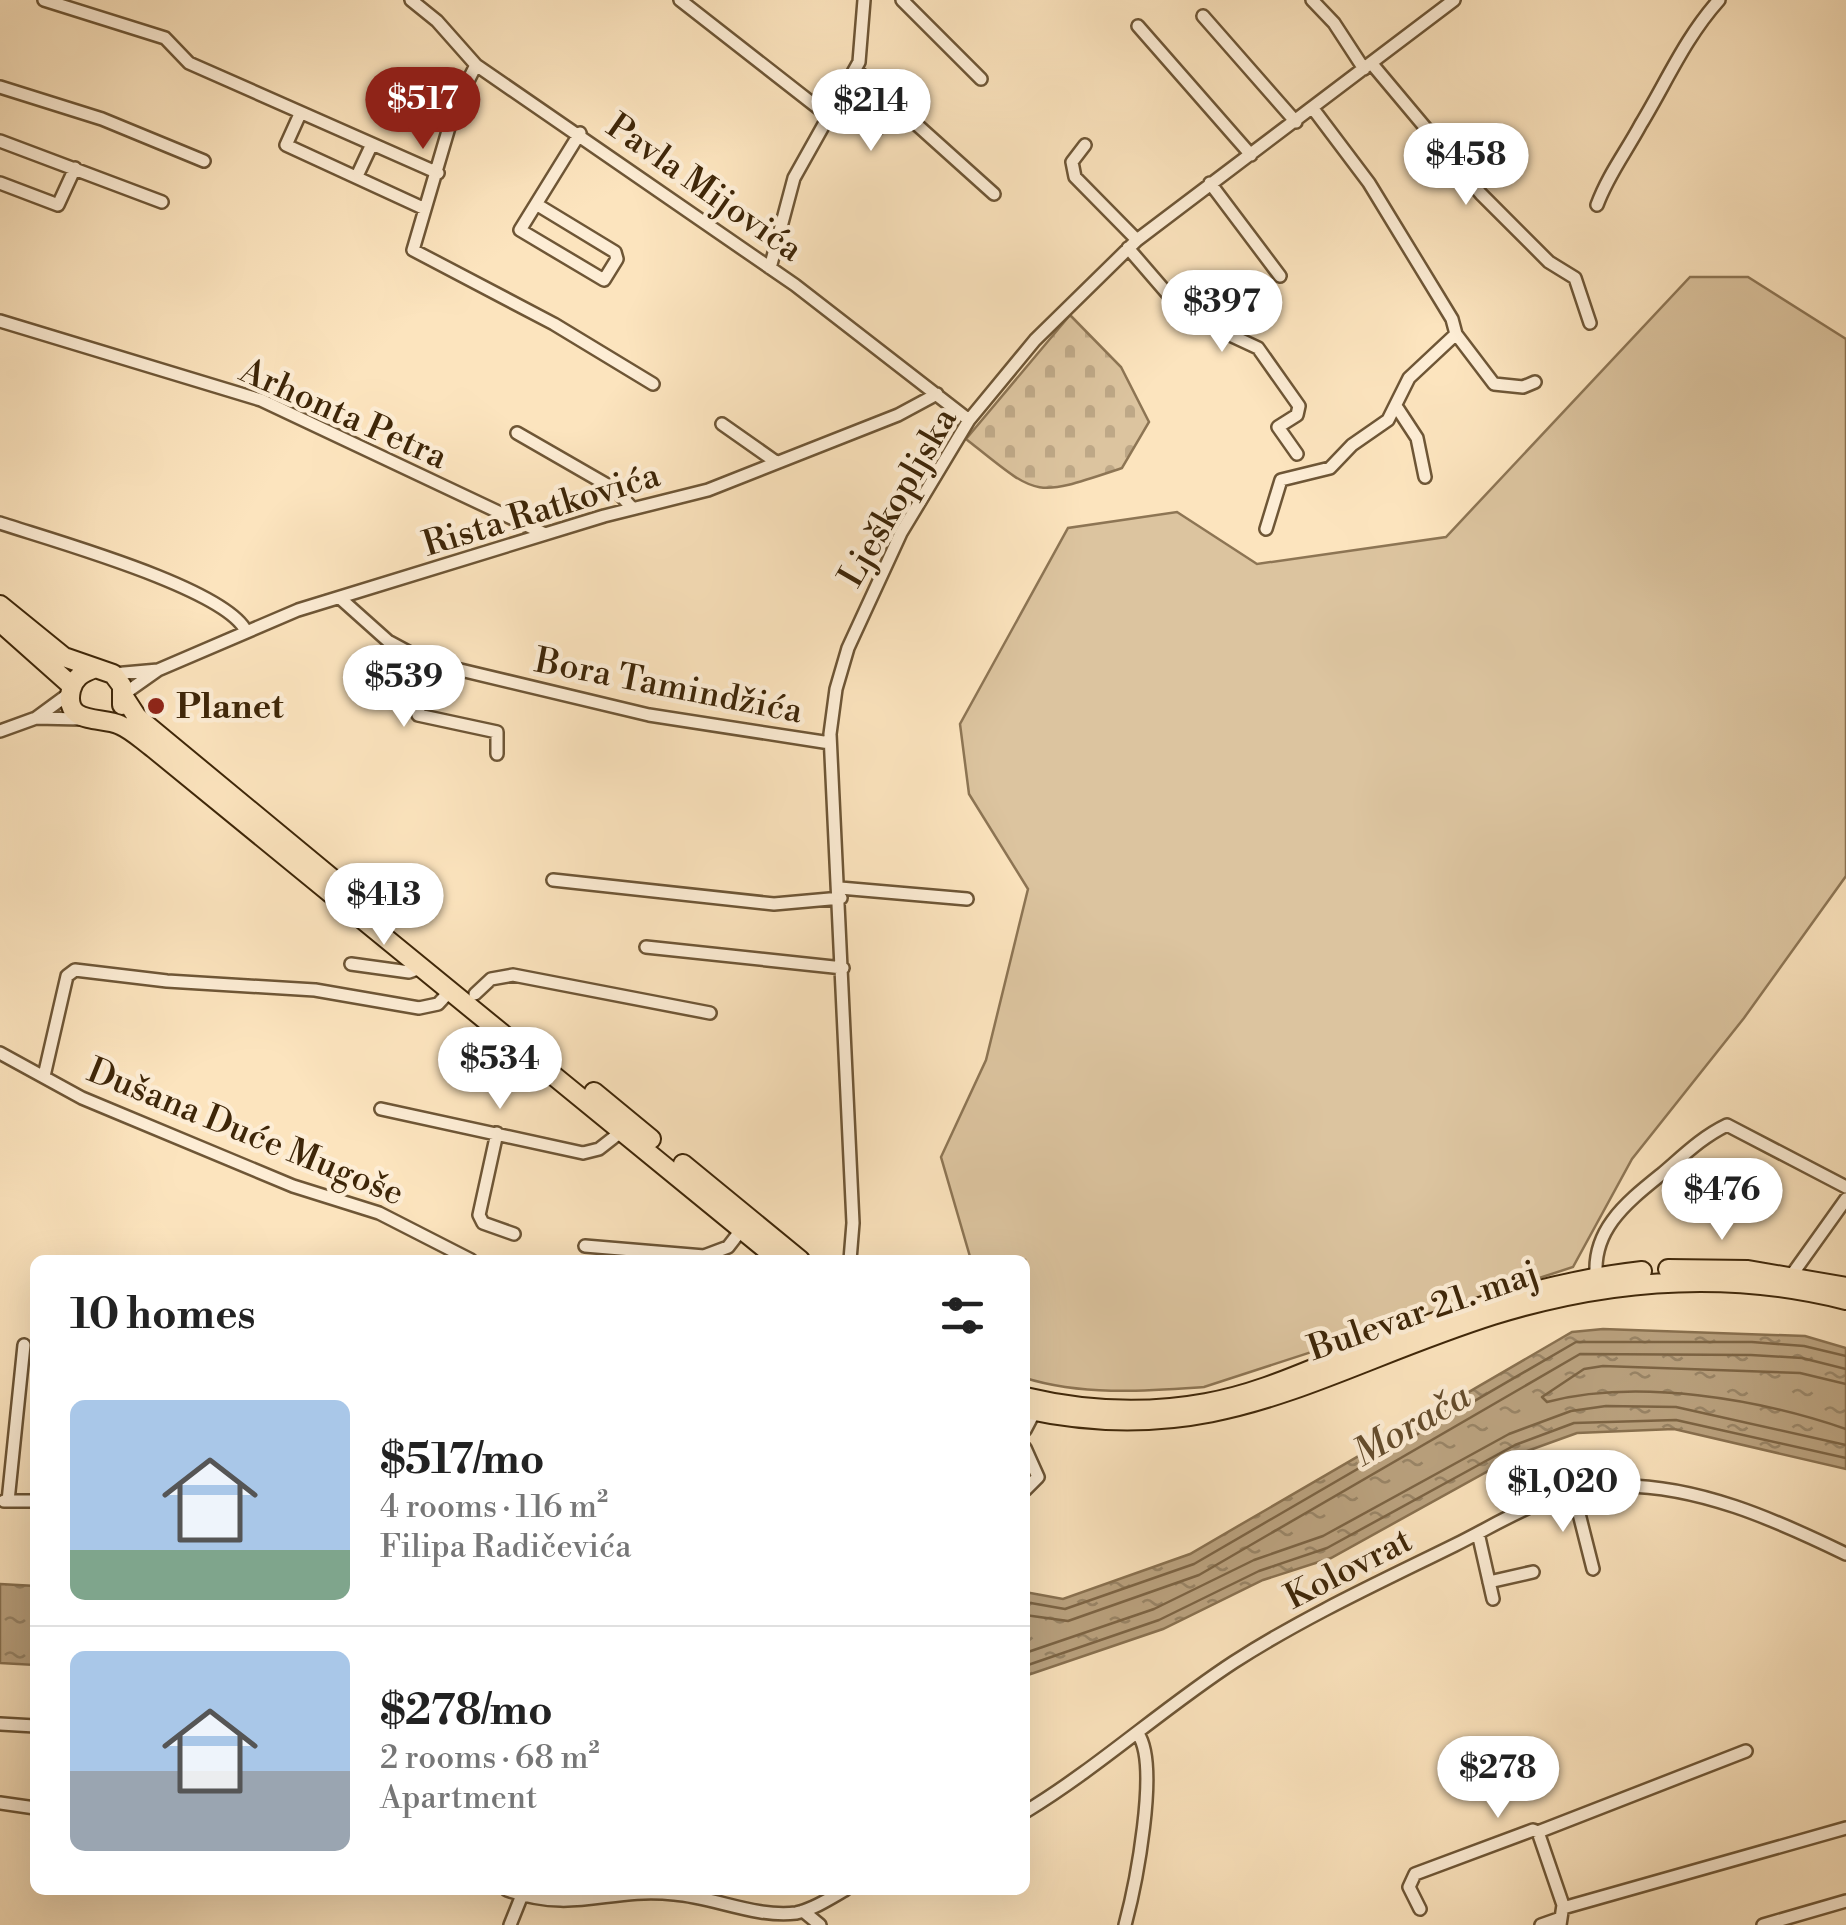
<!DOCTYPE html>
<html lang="en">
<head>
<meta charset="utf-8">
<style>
  body { margin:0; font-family:"Libre Bodoni",serif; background:#f6f6f6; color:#222; height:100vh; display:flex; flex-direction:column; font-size:38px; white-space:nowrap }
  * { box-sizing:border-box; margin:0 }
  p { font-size:32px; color:#767676 }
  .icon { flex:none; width:55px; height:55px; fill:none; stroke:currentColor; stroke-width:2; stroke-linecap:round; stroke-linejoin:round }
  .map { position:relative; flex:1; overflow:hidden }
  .sheet { position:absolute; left:30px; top:1255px; width:1000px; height:640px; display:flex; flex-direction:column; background:#fff; border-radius:15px; box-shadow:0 10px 40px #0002 }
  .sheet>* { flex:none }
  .price { position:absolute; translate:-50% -85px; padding:0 22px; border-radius:35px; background:#fff; color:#222; font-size:32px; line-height:65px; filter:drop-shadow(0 2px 5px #0008) }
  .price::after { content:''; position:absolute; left:50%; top:60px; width:30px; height:22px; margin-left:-15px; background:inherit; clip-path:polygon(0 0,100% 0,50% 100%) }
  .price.current { background:#8f2418; color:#fff }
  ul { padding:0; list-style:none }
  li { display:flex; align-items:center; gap:30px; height:250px; padding:0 40px }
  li+li { border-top:2px solid #e0e0e0 }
  li span { display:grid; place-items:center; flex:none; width:280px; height:200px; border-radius:15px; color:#555 }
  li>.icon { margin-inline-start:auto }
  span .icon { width:120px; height:120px; fill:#fffc; stroke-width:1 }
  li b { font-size:42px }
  h2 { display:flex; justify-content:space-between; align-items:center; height:120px; padding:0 40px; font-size:42px }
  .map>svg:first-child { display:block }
  .green { fill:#dcc49f; stroke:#8d7554; stroke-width:2.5 }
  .cemetery { fill:url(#cemetery-stones); stroke:#8d7554; stroke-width:2.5 }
  .water { fill:url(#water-ripples); stroke:#897150; stroke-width:2.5 }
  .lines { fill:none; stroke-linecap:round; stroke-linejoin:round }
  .shore { stroke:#7c6444; stroke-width:2.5 }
  .minor-casing { stroke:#6e5636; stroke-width:16 }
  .primary-casing { stroke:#3e2608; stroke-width:22 }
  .minor { stroke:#fdedd5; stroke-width:11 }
  .primary { stroke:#fce4be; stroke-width:18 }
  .poi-dot { fill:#8f2418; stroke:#fdedd5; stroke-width:4 }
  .labels { text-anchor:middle; stroke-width:9; stroke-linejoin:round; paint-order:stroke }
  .street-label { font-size:35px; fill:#3e2608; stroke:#fdedd5 }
  .poi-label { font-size:35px; font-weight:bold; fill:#3e2608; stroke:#fdedd5; text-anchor:start }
  .water-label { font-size:38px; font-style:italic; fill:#644c2c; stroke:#fdedd5 }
</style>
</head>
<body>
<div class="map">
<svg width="1846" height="1925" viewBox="0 0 1846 1925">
  <defs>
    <pattern id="cemetery-stones" width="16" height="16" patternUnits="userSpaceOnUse" patternTransform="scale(2.5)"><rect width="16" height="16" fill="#dcc49f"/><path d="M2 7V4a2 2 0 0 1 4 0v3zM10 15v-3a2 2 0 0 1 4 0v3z" fill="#bea887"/></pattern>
    <pattern id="water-ripples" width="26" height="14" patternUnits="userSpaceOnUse" patternTransform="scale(2.5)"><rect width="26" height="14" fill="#bba380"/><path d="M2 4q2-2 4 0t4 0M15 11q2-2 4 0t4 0" fill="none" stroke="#998567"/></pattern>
  </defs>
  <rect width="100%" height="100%" fill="#fce4be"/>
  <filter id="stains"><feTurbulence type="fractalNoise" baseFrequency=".002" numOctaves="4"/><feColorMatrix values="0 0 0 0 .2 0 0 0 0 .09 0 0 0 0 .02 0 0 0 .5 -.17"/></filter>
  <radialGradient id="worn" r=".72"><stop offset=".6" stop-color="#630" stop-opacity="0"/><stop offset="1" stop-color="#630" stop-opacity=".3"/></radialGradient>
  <path class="green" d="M1690,277H1748L1846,339V876L1744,1018L1632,1159L1573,1267L1204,1387C1145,1391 1083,1396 1025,1378V1260H971L941,1157L986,1060L1028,889L969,794L960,724L1068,528L1177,512L1257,564L1446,537Z"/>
  <path class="cemetery" d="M1070,315L1121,367L1149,422L1122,468C1032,498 1040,498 966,439Z"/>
  <path class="water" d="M1603,1329L1805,1336L1846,1348V1469L1674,1429L1577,1433L1519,1454L1331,1558L1263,1580L1163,1629L1025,1676V1592L1063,1599L1190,1554L1553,1343L1572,1332Z
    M0,1584L35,1586V1665L0,1663Z"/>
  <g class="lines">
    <path class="shore" d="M1846,1384L1800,1373L1603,1366L1584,1369L1542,1397L1547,1402C1637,1378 1759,1399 1846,1429
      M1025,1602L1065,1609L1194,1564L1576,1342H1752L1804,1346L1846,1356
      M1025,1615L1068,1621L1199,1575L1580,1354L1751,1355L1802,1358L1846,1369
      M1025,1653L1154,1609L1254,1560L1323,1536L1509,1434L1571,1411L1606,1406L1676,1407L1846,1445
      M1025,1666L1159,1620L1259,1571L1327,1548L1515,1445L1574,1423L1676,1420L1846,1458"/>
    <defs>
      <path id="minor" d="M44,0L165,38L189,63L438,173
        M411,0L437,21L476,65L795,285L969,420
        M680,0L831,118
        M902,0L981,79
        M1312,0L1334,23L1364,69
        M1203,16L1296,122
        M1138,26L1251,155
        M1372,64L1481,194L1549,262L1575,278L1590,323
        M476,65L455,107L413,250L554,324L653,384
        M856,70L994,194
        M0,87L102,119L204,161
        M840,103L873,133L901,107
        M300,114L286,145L425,209
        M0,141L162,202
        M1085,145L1072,162L1075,177L1137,240
        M357,176L372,144
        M0,183L58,205L75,168
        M1210,183L1280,276
        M536,204L615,252L617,259L604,280L520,230L580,133
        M1597,205C1608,175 1626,152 1641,124C1667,81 1685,38 1719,0
        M1128,248L1185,314L1258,348L1299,406L1297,415L1278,427L1297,454
        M770,268L794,178L859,62L864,0
        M0,321L261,400L545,534
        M1456,334L1494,384L1523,387L1535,382
        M1398,409L1417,438L1425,477
        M722,424L776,462
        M517,433L616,490L632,508
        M0,523C51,540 225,588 246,631
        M1266,529L1281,480L1330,468L1352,445L1388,420L1409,378L1456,334L1452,319L1369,183L1314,110
        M341,599L388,641L427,662L649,715L830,743
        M427,662L418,715L497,732V754
        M113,674L158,670
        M124,694L158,670L298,610L604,516L708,490L898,415L937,394
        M36,718L81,719
        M0,731L36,718L70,693
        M553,880L774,904L841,898
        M840,888L967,899
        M646,947L843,968
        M351,964L409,972L423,967
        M475,994L491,979L513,975L710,1013
        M0,1053L82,1098L293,1186L379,1213L471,1260
        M44,1076L67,976L75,970L167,981L315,990L419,1008L438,1004L451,990
        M381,1109L583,1153L599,1149L622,1131
        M497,1133L479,1215L483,1223L514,1234
        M585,1246L704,1256L728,1247L742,1229
        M850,1260L853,1223L830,734L836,689L848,648L901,533L969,420L1035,340L1137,240L1454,0
        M1791,1276L1846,1199
        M1597,1282C1589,1231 1627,1202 1663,1173C1684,1155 1702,1137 1727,1125L1846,1187
        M1025,1430L1035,1411
        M1025,1448L1038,1477L1025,1490
        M1573,1490L1593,1569
        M4,1501H35
        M8,1501L24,1345
        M1478,1533L1493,1599
        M1489,1582L1533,1572
        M0,1724L35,1726
        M0,1803L35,1808
        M1025,1812C1099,1767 1162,1709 1234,1662C1304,1617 1380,1582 1455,1545C1509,1518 1553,1487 1616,1486C1696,1484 1776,1520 1846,1554
        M1538,1832L1746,1751
        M507,1890C577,1914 607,1887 674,1894C714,1897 756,1918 796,1913C813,1910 830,1898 845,1890
        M1563,1908L1846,1828
        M1420,1909L1409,1887L1415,1874L1533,1830L1538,1832L1563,1905L1560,1925
        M803,1911L820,1925
        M510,1925L522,1895
        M1125,1925C1135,1888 1160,1765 1138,1734
        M1541,1925L1558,1919
        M1763,1925L1846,1901"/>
      <path id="primary" d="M0,605L64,657L113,674L122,686V705
        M0,622L72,686
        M93,669C82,673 74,678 71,690C63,726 103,716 120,725C132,730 142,740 153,748L779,1260
        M124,697L137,717L357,899
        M594,1092L651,1139
        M683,1164L800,1260
        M1668,1269L1748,1270L1846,1287
        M1025,1397C1084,1411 1146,1414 1206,1403C1259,1394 1308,1370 1357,1351C1450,1315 1543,1282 1642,1271
        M1025,1409C1216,1451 1320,1370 1493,1315C1609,1279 1728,1270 1846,1300"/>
    </defs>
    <use href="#minor" class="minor-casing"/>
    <use href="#primary" class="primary-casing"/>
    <use href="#minor" class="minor"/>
    <use href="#primary" class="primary"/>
  </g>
  <circle class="poi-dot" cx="156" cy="706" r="10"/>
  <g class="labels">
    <g class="street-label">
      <text transform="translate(705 187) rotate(35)" y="12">Pavla Mijovića</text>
      <text transform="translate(344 413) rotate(24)" y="12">Arhonta Petra</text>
      <text transform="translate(897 497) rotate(-60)" y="12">Lješkopljska</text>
      <text transform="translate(541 509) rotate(-17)" y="12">Rista Ratkovića</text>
      <text transform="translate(669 685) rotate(11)" y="12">Bora Tamindžića</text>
      <text transform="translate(246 1131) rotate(22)" y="12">Dušana Duće Mugoše</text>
      <text transform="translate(1423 1310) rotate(-19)" y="12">Bulevar 21. maj</text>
      <text transform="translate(1348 1568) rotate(-27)" y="12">Kolovrat</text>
    </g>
    <g class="poi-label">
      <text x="176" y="718">Planet</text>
    </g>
    <g class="water-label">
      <text transform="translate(1411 1424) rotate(-30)" y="13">Morača</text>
    </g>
  </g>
  <rect width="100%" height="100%" filter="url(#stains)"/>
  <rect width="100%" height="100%" fill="url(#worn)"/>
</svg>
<b class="price current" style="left:423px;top:152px">$517</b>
<b class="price" style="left:871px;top:154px">$214</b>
<b class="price" style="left:1466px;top:208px">$458</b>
<b class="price" style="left:1222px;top:355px">$397</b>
<b class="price" style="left:404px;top:730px">$539</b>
<b class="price" style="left:384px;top:948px">$413</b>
<b class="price" style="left:500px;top:1112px">$534</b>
<b class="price" style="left:1722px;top:1243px">$476</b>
<b class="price" style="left:1563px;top:1535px">$1,020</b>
<b class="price" style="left:1498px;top:1821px">$278</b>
<section class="sheet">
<h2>10 homes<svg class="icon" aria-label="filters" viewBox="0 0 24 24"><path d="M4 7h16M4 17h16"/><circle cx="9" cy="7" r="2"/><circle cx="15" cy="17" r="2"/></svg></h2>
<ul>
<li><span style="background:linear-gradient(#a9c7e8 75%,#7fa58c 0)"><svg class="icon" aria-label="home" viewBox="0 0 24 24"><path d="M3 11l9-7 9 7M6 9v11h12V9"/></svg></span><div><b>$517/mo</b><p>4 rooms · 116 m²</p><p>Filipa Radičevića</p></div></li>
<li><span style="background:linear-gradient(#a9c7e8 60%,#9aa5b1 0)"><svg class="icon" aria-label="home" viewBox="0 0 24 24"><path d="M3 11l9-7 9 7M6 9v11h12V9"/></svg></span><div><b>$278/mo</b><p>2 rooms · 68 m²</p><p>Apartment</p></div></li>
</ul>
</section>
</div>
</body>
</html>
